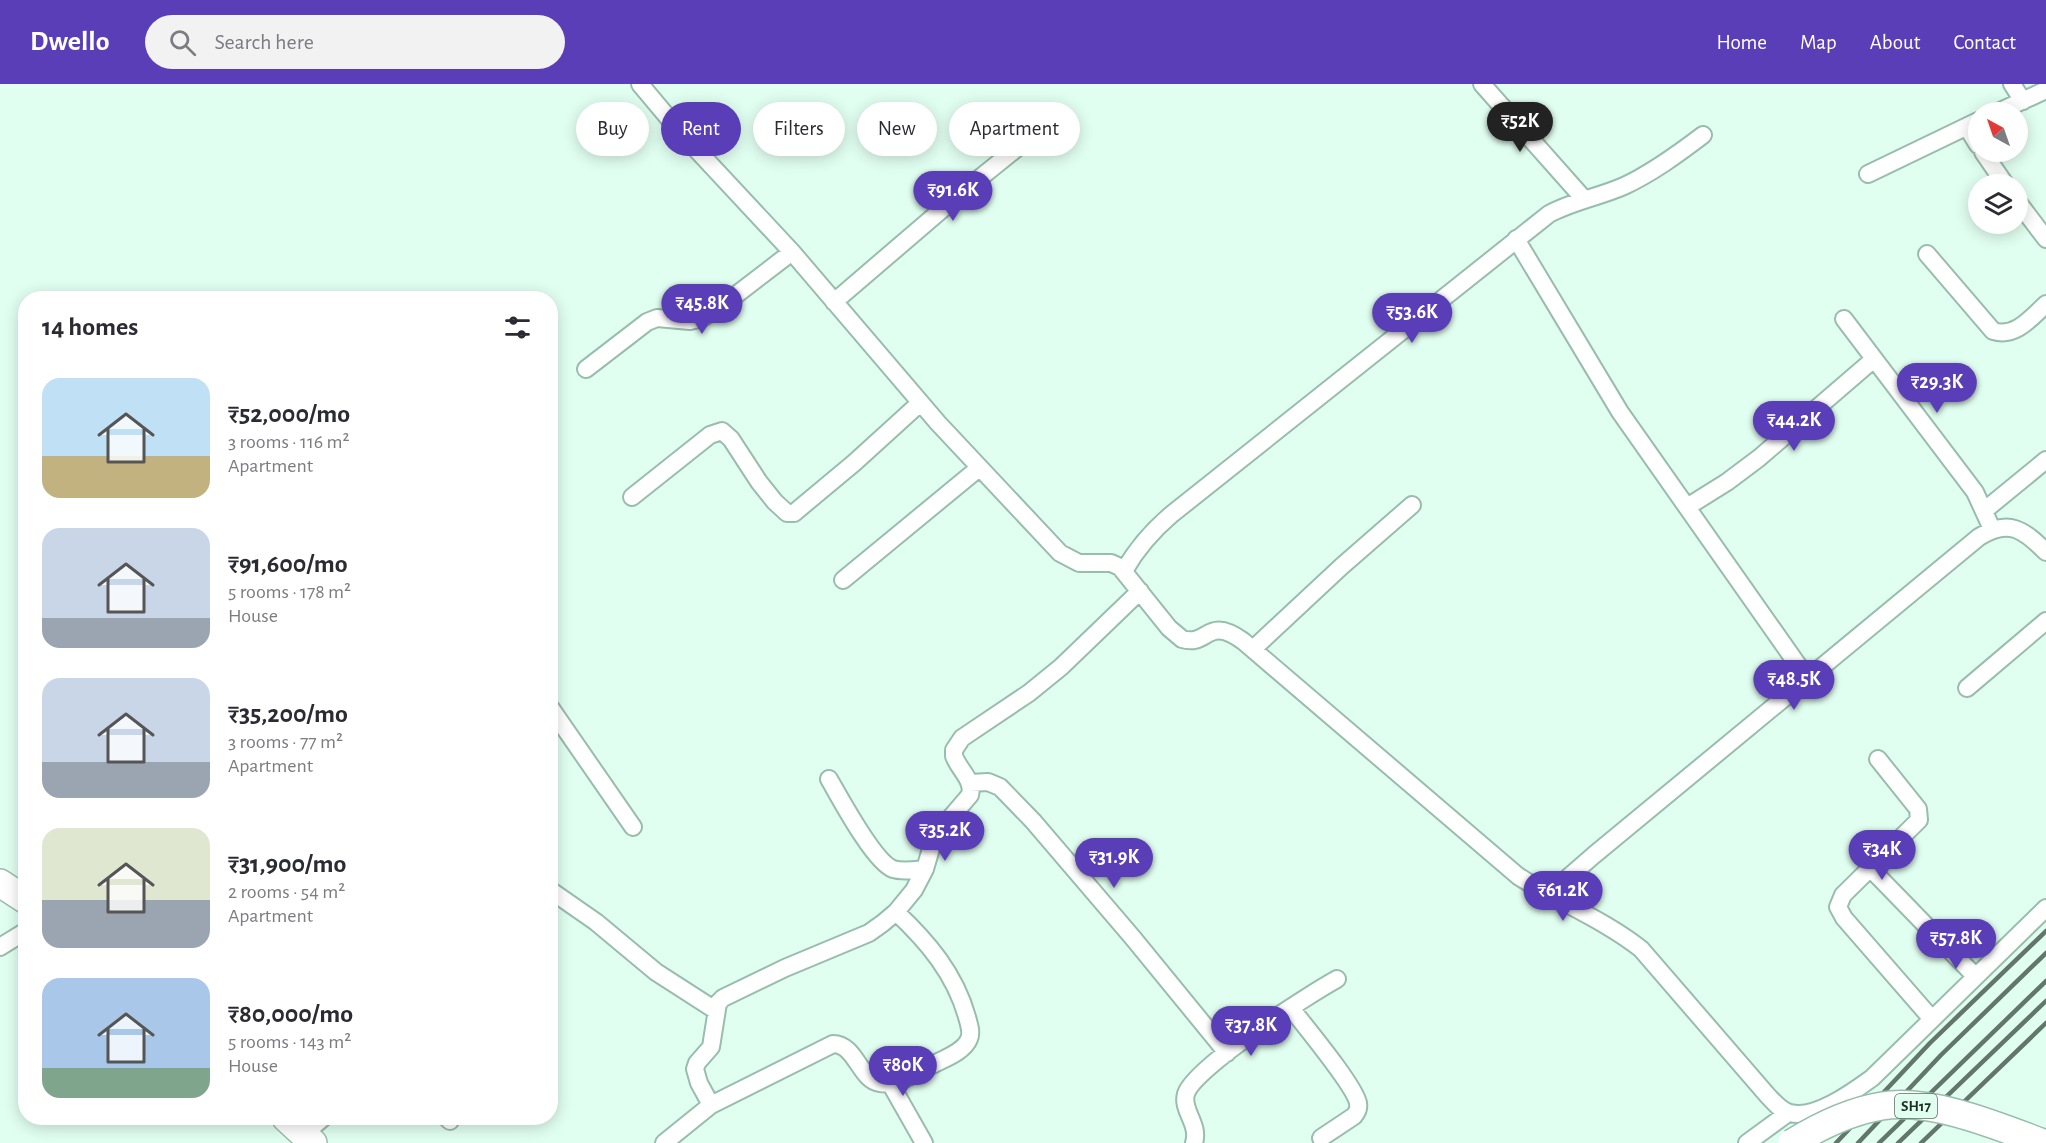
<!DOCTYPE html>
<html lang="en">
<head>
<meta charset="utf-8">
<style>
  body { margin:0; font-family:"Alegreya Sans",sans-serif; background:#f2f2f3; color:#2b2b33; height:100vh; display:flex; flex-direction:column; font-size:22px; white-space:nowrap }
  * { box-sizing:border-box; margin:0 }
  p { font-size:20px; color:#7c7c81 }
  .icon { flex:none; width:33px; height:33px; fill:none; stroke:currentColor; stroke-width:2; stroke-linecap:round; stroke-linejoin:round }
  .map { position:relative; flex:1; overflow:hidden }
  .side { position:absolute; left:18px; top:207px; width:540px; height:834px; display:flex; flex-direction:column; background:#fff; border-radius:24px; box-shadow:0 3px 15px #0003 }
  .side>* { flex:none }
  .banner { position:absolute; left:576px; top:18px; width:570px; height:54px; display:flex; gap:12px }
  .needle { width:39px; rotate:320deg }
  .tools { position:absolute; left:1968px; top:18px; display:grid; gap:12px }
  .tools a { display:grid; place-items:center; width:60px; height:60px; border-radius:50%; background:#fff; box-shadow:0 3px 15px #0003; font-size:30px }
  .price { position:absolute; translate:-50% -51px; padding:0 14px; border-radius:21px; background:#593eb7; color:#fff; font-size:20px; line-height:39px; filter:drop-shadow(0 2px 3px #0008) }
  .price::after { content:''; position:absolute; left:50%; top:36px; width:18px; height:14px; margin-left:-9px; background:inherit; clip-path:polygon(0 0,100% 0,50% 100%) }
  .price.on { background:#222; color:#fff }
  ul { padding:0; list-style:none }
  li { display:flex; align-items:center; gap:18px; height:150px; padding:0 24px }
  li span { display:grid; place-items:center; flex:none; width:168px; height:120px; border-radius:18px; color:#555 }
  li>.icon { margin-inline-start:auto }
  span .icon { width:72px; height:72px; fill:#fffc; stroke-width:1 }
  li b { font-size:26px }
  h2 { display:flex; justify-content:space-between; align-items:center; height:72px; padding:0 24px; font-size:26px }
  .chip { padding:0 21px; border-radius:27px; background:#fff; box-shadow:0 3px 15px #0003; font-size:21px; line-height:54px }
  .chip.on { background:#593eb7; color:#fff }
  header { display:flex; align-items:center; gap:36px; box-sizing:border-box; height:84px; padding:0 30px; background:#593eb7; color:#fff }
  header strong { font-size:28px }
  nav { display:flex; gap:33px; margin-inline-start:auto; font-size:21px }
  .search { width:420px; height:54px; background:#f2f2f3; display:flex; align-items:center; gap:15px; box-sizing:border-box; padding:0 21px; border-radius:33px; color:#7c7c81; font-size:22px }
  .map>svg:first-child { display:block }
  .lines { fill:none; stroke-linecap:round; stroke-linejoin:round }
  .street-casing { stroke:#99bdad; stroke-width:20 }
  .primary-casing { stroke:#99bdad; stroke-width:30 }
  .street { stroke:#fff; stroke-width:16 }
  .primary { stroke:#fff; stroke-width:27 }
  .rail { stroke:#62766c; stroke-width:4.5 }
  .primary-bridge-casing { stroke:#99bdad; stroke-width:30; stroke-linecap:butt }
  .primary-bridge { stroke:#fff; stroke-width:27 }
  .labels { text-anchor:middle; stroke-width:4.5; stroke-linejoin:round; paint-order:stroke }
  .shield { fill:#e1fff1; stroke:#586c63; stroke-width:1.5 }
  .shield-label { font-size:15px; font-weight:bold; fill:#1e2d26 }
</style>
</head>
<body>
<header>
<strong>Dwello</strong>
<div class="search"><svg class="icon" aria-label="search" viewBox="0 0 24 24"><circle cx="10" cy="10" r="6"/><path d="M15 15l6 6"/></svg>Search here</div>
<nav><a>Home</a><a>Map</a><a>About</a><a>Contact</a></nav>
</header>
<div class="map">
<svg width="2046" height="1059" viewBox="0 0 2046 1059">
  <rect width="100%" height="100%" fill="#e1fff1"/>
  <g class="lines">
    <defs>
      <path id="street" d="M640,0L681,49L792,168L938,339L1060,469L1079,479H1111L1120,483L1169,544L1182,555C1209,563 1206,531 1243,557L1518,792C1558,818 1603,835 1641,865L1768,1012C1774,1018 1781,1027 1790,1029C1815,1036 1854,1007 1872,994L2046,824
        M1482,0L1584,115
        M2012,0L2023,17
        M1998,28L2046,6
        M1967,43L1978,61
        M1983,68L2005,100
        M1868,90L1978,37
        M2018,118L2046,155
        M1516,155L1620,328L1807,594
        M1927,170L1993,247C2015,254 2031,234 2046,220
        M834,218L960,110L1053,35
        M1844,235L1975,408L1992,445
        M586,285L647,238L657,234L690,237L702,234L719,224L792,168
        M632,413L710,351L722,347L731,355L759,398L775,418L787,429H794L854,379L920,319
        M1687,423L1727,398L1759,374L1874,275
        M1985,426L2046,376
        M1124,487C1137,464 1152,447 1172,430L1549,130C1573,117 1599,113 1624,102C1652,89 1678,70 1703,51
        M843,496L979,384
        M1253,565L1342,482L1412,421
        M1967,604L2046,537
        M550,623L633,743
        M1878,675L1918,725L1919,736L1843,811L1838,823L1844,834L1931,934
        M829,695C840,714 874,778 893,785C902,788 915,786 925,785
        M970,699L988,698L1000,703L1033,737L1133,854L1227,969
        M1870,784L1975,892
        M550,806L596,838L656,888L715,926
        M1548,811L1594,771L1979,453C2009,434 2024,446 2046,468
        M0,863L26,847
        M1291,924C1304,941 1355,1002 1358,1019C1359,1025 1357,1028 1354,1032L1321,1054
        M890,999L924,1059
        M711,1021L699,999L695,985L697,979L711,963L718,919L723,914L785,884L869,849L883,839L896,828L914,806L925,785L933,758L940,746L970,711C974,696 959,686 954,672V666L962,654L1029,609L1061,583L1140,507
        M447,1034L450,1037
        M304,1050L323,1034
        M664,1059L711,1021L833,960C856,960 860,997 880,999C897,1002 917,988 932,981C943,975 964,968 969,955C972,949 969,940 967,933C955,890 928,858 896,828
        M1194,1059C1200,1040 1181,1026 1186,1010C1193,984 1310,910 1337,895
        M1747,1059L1788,1029"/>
      <path id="primary" d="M0,799L26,816
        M286,1034L313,1059"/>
    </defs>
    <use href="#street" class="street-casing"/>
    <use href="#primary" class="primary-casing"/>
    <use href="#street" class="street"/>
    <use href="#primary" class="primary"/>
    <path class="rail" d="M1836,1059L1930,959L2046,847
      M1858,1059L1941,971L2046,869
      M1879,1059L2046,897
      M1898,1059L2046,917
      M1921,1059L2046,939"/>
    <defs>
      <path id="primary-bridge" d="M1792,1059C1818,1043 1851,1027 1882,1022C1931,1014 1998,1042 2043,1059"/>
    </defs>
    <use href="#primary-bridge" class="primary-bridge-casing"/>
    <use href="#primary-bridge" class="primary-bridge"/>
  </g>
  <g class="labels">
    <rect class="shield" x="1895" y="1010" width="42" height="24" rx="4.5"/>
    <g class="shield-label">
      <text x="1916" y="1027">SH17</text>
    </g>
  </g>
</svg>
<div class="tools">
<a><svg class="needle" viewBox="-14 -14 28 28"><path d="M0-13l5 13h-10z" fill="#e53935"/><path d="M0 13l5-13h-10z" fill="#7c7c81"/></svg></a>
<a><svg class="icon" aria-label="layers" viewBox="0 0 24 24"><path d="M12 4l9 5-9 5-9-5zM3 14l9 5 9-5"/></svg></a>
</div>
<b class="price on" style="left:1520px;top:69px">₹52K</b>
<b class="price" style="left:953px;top:138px">₹91.6K</b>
<b class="price" style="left:702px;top:251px">₹45.8K</b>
<b class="price" style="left:1412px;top:260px">₹53.6K</b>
<b class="price" style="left:1937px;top:330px">₹29.3K</b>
<b class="price" style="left:1794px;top:368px">₹44.2K</b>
<b class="price" style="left:1794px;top:627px">₹48.5K</b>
<b class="price" style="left:945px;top:778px">₹35.2K</b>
<b class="price" style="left:1882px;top:797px">₹34K</b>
<b class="price" style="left:1114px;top:805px">₹31.9K</b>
<b class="price" style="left:1563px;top:838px">₹61.2K</b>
<b class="price" style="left:1956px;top:886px">₹57.8K</b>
<b class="price" style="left:1251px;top:973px">₹37.8K</b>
<b class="price" style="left:903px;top:1013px">₹80K</b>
<div class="banner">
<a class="chip">Buy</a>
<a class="chip on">Rent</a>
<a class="chip">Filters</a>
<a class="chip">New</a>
<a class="chip">Apartment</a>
</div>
<section class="side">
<h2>14 homes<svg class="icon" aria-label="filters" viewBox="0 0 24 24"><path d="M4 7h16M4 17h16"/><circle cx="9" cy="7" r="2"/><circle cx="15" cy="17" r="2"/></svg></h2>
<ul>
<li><span style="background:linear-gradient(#bfe0f5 65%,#c2b280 0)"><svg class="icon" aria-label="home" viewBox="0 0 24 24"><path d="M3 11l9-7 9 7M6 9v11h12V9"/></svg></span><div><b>₹52,000/mo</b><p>3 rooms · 116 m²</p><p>Apartment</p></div></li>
<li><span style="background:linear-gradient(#c9d6e8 75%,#9aa5b1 0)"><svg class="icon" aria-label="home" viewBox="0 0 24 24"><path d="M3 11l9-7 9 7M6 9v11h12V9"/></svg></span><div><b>₹91,600/mo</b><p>5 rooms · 178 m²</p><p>House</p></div></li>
<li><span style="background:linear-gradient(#c9d6e8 70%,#9aa5b1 0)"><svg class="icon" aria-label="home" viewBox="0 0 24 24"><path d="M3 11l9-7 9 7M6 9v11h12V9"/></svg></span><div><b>₹35,200/mo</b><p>3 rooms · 77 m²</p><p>Apartment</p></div></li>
<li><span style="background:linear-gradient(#dfe7d0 60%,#9aa5b1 0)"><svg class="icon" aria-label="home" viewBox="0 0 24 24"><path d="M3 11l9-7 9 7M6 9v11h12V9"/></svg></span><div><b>₹31,900/mo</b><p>2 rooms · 54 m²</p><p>Apartment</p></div></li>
<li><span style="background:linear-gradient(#a9c7e8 75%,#7fa58c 0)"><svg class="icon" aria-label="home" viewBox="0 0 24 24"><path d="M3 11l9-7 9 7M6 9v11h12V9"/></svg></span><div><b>₹80,000/mo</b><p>5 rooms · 143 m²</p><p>House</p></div></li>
</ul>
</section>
</div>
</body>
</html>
